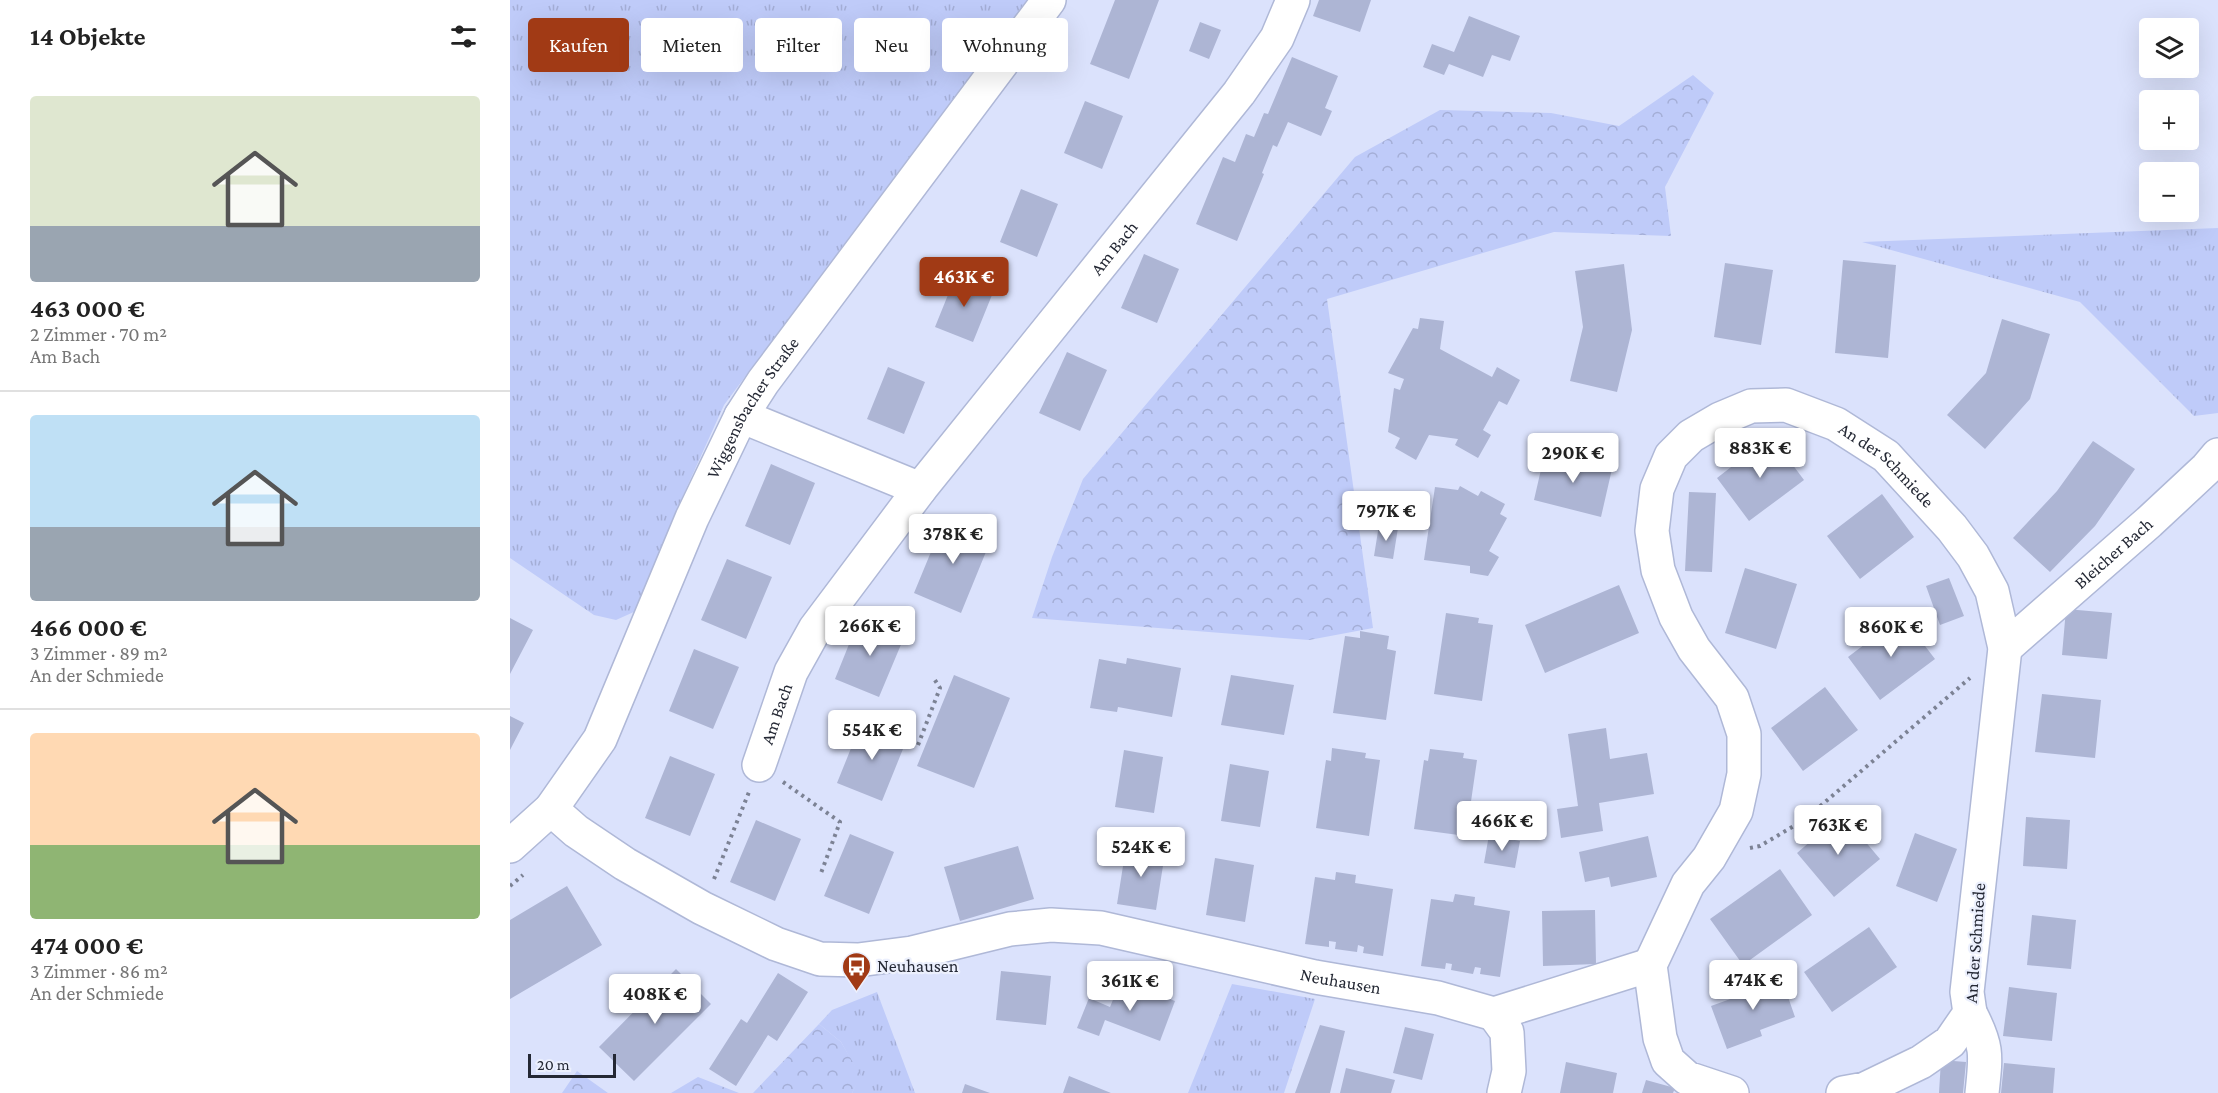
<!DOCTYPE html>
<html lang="de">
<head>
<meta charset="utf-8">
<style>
  body { margin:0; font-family:"Crimson Pro",serif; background:#f2f2f2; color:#222; height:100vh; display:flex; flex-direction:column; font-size:22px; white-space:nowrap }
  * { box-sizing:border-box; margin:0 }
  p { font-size:20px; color:#767676 }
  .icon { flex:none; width:33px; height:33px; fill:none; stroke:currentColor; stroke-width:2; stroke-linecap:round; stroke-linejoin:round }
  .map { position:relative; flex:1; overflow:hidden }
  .panel { display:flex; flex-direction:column; background:#fff; width:510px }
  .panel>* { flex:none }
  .hud { position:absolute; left:18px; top:18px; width:570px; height:54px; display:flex; gap:12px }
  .tools { position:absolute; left:1629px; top:18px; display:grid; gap:12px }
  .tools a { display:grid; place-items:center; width:60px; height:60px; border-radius:6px; background:#fff; box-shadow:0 6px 24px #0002; font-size:30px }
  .scale { position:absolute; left:18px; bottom:15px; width:88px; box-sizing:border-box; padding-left:6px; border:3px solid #242834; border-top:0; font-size:16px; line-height:21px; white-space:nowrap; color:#242834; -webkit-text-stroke:4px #ecf0fd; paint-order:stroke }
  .price { position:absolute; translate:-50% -51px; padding:0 14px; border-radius:6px; background:#fff; color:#222; font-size:20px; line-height:39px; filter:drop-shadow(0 2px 3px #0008) }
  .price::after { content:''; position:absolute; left:50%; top:36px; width:18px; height:14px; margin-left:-9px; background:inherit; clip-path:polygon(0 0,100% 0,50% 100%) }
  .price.current { background:#a13a15; color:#fff }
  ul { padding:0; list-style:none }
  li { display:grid; align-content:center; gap:12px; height:318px; padding:0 30px }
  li+li { border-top:2px solid #e0e0e0 }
  li span { display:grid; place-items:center; height:186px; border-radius:6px; color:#555 }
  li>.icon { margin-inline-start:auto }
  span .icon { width:108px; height:108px; fill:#fffc; stroke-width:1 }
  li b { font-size:26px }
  h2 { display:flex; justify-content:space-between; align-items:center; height:72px; padding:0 30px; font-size:26px }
  .chip { padding:0 21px; border-radius:6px; background:#fff; box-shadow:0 6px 24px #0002; font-size:21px; line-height:54px }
  .chip.current { background:#a13a15; color:#fff }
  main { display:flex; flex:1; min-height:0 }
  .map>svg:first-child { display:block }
  .grass { fill:url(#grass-tufts) }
  .forest { fill:url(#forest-crowns) }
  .building { fill:#adb5d4 }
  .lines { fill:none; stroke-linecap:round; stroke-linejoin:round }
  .street-casing { stroke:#afb8d7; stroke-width:36 }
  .secondary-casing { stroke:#afb8d7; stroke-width:36 }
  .path { stroke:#7c8294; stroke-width:4; stroke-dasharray:3 4.5; stroke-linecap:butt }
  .street { stroke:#fff; stroke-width:33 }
  .secondary { stroke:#fff; stroke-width:33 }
  .labels { text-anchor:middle; stroke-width:4.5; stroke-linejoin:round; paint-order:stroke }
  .street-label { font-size:18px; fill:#242834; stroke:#ecf0fd }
  .poi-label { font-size:18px; fill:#242834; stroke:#ecf0fd; text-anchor:start }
</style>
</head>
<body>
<main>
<section class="panel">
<h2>14 Objekte<svg class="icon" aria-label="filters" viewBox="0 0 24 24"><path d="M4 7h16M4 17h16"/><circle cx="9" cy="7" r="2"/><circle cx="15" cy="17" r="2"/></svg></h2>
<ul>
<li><span style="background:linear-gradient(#dfe7d0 70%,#9aa5b1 0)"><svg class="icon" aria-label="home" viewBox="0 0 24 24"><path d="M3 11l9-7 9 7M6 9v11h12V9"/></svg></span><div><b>463 000 €</b><p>2 Zimmer · 70 m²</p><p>Am Bach</p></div></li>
<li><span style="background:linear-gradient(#bfe0f5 60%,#9aa5b1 0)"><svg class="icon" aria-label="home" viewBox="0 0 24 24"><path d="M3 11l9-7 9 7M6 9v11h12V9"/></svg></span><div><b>466 000 €</b><p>3 Zimmer · 89 m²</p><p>An der Schmiede</p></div></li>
<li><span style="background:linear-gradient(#ffd9b3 60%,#8fb573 0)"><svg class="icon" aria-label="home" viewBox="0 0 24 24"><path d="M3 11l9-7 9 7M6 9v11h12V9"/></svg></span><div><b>474 000 €</b><p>3 Zimmer · 86 m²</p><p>An der Schmiede</p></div></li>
</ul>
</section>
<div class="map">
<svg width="1708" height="1093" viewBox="0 0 1708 1093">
  <defs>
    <pattern id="grass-tufts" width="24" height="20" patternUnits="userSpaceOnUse" patternTransform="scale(1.5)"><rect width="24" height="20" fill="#bfcbf9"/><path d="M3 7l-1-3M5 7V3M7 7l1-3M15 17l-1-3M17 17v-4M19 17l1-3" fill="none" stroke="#a4aed6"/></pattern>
    <pattern id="forest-crowns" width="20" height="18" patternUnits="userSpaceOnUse" patternTransform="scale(1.5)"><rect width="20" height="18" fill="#bfcbf9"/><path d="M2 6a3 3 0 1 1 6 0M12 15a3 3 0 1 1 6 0" fill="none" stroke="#a4aed6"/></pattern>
  </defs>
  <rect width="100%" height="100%" fill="#dbe2fc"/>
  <path class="grass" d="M0,0H517L214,405L167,509L126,611L106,620L84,615L0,558Z
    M1708,228V413L1684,416L1570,302L1352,242Z
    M722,984L805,999L774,1093H678Z
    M367,992L405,1093H342L350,1076L331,1042L309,1024L322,1010Z"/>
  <path class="forest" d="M1183,75L1204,93L1155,187L1161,236L1044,232L817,299L863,628L799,640L522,618L542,557L573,479L845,157L930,110L1041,113L1109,126Z
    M309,1024L331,1042L351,1076L342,1093H243Z
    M67,1071L98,1093H52Z
    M188,1077L229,1093H161Z"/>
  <path class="building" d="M605,0H649L619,79L580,64Z
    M809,0H861L850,32L803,16Z
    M959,16L1010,36L1000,61L982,55L973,77L939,64L934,75L913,67L922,44L944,52Z
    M690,22L711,30L699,59L679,51Z
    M782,57L828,76L815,108L822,111L811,136L778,122L767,147L763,145L752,173L754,174L727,241L686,224L713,157L725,162L736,134L744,137L754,113L758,114Z
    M575,101L613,116L592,169L554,153Z
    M511,189L548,204L527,257L490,242Z
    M634,254L669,269L647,323L611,308Z
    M1333,260L1386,265L1378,358L1325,353Z
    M1215,263L1263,270L1251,345L1204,337Z
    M1114,264L1122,330L1107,392L1060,381L1073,327L1065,271Z
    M446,275L484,290L463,342L425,327Z
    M910,318L934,321L930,349L982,377L987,367L1010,380L997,405L989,401L973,430L981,435L968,458L945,445L948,439L919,435L906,460L885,448L890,438L878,432L884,388L890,390L894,379L878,373L903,328L908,329Z
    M1492,319L1540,334L1520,399L1475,449L1437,415L1476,373Z
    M557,352L597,370L570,431L529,413Z
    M378,367L415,382L394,434L357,419Z
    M1261,436L1294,480L1239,521L1207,478Z
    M1583,441L1625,469L1585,526L1540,572L1503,538L1547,491Z
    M1035,452L1102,469L1091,517L1024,500Z
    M261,464L305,483L280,545L235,526Z
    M950,486L968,496L971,491L995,504L990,514L997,518L979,551L989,557L978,576L960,573V566L914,560L925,487L948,490Z
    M1179,492L1206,493L1202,572L1175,571Z
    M1372,494L1404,537L1350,579L1317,536Z
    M435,518L482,537L451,613L404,593Z
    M869,525L888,528L883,559L864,556Z
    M217,559L262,577L236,639L191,620Z
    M1235,568L1287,584L1266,649L1215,633Z
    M1439,578L1454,616L1430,625L1416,586Z
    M1109,585L1129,633L1035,673L1015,625Z
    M1556,609L1602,613L1597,659L1552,655Z
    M936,613L969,618L968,623L983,625L972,701L924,694Z
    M1392,616L1425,659L1370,700L1338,657Z
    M350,617L395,635L369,697L325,679Z
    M0,618L23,630L0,674Z
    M850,631L879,636L877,649L886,651L876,720L823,713L835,636L850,638Z
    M184,649L229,667L203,729L159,711Z
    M617,658L671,668L662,717L608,707L607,712L580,708L589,659L616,664Z
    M444,675L500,698L464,788L407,766Z
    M721,675L784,685L774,735L711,725Z
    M1315,687L1348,730L1293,771L1261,728Z
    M1532,694L1591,700L1585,758L1525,752Z
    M0,716L14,723L0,750Z
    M352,721L397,739L372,801L327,783Z
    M1096,728L1100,759L1137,753L1144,794L1089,803L1093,831L1051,838L1047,809L1068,806L1058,734Z
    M822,748L856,753L855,758L870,760L859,836L806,828L816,760L821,761Z
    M920,749L954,753L953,758L967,760L956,836L904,829L914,760L918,761Z
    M614,750L653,757L644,813L605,807Z
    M160,756L205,774L180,836L135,818Z
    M720,764L759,771L750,827L711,821Z
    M1332,814L1370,859L1324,897L1287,853Z
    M1516,817L1560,820L1557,869L1513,866Z
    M246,820L291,839L265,901L220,882Z
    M1405,833L1447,849L1427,902L1386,886Z
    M340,834L384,852L359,914L314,896Z
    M979,835L1010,841L1005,868L974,863Z
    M1138,836L1147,877L1101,887L1099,877L1075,882L1069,852Z
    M508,846L524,899L450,921L434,867Z
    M616,847L655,853L646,910L607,904Z
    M705,858L744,865L735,922L696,915Z
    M1270,869L1302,915L1233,965L1200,919Z
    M826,872L846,875L845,883L883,889L873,956L853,953L854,947L848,945L847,952L825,949L826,942L819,941V947L795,944L805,877L825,880Z
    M57,886L92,945L0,999V920Z
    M945,894L965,897L964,905L1000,911L990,977L970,974L971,968L965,967L963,974L941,970L942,964L936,963L935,969L911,966L921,899L943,902Z
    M1085,910L1086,964L1033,966L1032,911Z
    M1522,915L1566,920L1561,969L1517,965Z
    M1359,927L1387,967L1322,1012L1294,972Z
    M166,969L201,1004L124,1081L89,1047Z
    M491,971L541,976L536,1025L486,1020Z
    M268,973L298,992L267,1041L258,1035L226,1086L199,1069L231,1019L237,1023Z
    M1270,974L1285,1017L1250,1030L1252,1036L1217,1049L1201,1006L1237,993L1234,987Z
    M611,980L665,1001L650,1041L595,1020L589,1036L567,1028L579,998L600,1007Z
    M1499,987L1547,993L1542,1041L1493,1036Z
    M810,1025L835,1031L820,1093H785Z
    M895,1027L924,1034L912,1080L883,1073Z
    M1431,1060L1456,1062L1453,1093H1429Z
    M1056,1062L1107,1073L1103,1093H1050Z
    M1494,1063L1545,1068L1543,1093H1491Z
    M836,1068L885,1080L881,1093H830Z
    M559,1076L601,1093H553Z
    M1136,1080L1165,1088L1163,1093H1132Z
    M455,1084L480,1093H452Z"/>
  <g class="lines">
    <defs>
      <g id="street">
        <path d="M231,416L410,489"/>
        <path id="s1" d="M1495,648L1639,522L1697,468L1708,455"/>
        <path id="s2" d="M249,765L281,672L305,629L410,489L729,93L767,38L783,0"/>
        <path id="s3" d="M41,809L66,831L115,864L192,908L266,944L310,959L348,960L402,953L500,929L541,925L591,928L805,977L928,998L984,1014"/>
        <path d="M1460,1013C1478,1047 1476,1055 1472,1093"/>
        <path d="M984,1014L1140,965"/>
        <path d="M984,1014L997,1032L999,1071L994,1093"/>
        <path id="s4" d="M1222,1093L1177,1078L1158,1061L1150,1038L1140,965L1178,884L1199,858L1226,811L1234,774V734L1222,698L1184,649L1166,617L1148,570L1142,531L1147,489L1161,456L1181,436L1210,419L1241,406L1276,405L1326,424L1376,456L1442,528L1463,556L1482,591L1495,648L1457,992L1460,1013L1440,1042L1411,1062L1355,1089L1333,1093"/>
      </g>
      <g id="secondary">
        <path id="s5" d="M0,846L41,809L90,739L182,518L231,416L253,382L539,0"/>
      </g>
    </defs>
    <use href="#street" class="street-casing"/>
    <use href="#secondary" class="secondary-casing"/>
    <path class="path" d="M408,745L430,688L423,677
      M273,782L330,822L311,873
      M1240,848L1250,846L1294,820L1460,678
      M204,879L239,792
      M0,886L13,875"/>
    <use href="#street" class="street"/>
    <use href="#secondary" class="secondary"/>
  </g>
  <defs>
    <symbol id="bus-pin" viewBox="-11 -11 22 30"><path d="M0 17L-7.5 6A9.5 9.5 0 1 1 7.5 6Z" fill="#a13a15" stroke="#ecf0fd"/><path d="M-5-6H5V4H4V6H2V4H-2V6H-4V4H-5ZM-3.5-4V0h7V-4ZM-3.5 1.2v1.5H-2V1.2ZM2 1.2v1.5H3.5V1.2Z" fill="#fff"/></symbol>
  </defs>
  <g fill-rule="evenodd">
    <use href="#bus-pin" x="330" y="950" width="33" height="45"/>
  </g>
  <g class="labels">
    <g class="street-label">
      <text dy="6" stroke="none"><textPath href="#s2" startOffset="632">Am Bach</textPath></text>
      <text dy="6" stroke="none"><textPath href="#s5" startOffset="506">Wiggensbacher Straße</textPath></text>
      <text dy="6" stroke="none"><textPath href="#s4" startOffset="980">An der Schmiede</textPath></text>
      <text dy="6" stroke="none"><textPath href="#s1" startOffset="144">Bleicher Bach</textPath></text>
      <text dy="6" stroke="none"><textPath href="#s2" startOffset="54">Am Bach</textPath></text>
      <text transform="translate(1465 943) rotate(-86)" y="6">An der Schmiede</text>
      <text dy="6" stroke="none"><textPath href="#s3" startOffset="840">Neuhausen</textPath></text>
    </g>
    <g class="poi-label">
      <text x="367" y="972">Neuhausen</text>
    </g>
  </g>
</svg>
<div class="tools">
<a><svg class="icon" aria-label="layers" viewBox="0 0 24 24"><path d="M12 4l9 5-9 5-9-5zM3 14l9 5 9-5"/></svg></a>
<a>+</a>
<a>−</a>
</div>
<div class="scale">20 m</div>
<b class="price current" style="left:454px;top:308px">463K €</b>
<b class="price" style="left:1250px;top:479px">883K €</b>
<b class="price" style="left:1063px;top:484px">290K €</b>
<b class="price" style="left:876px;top:542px">797K €</b>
<b class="price" style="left:443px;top:565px">378K €</b>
<b class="price" style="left:360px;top:657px">266K €</b>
<b class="price" style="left:1381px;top:658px">860K €</b>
<b class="price" style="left:362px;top:761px">554K €</b>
<b class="price" style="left:992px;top:852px">466K €</b>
<b class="price" style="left:1328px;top:856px">763K €</b>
<b class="price" style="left:631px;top:878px">524K €</b>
<b class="price" style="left:1243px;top:1011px">474K €</b>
<b class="price" style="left:620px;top:1012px">361K €</b>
<b class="price" style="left:145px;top:1025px">408K €</b>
<div class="hud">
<a class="chip current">Kaufen</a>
<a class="chip">Mieten</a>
<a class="chip">Filter</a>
<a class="chip">Neu</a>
<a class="chip">Wohnung</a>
</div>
</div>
</main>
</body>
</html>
